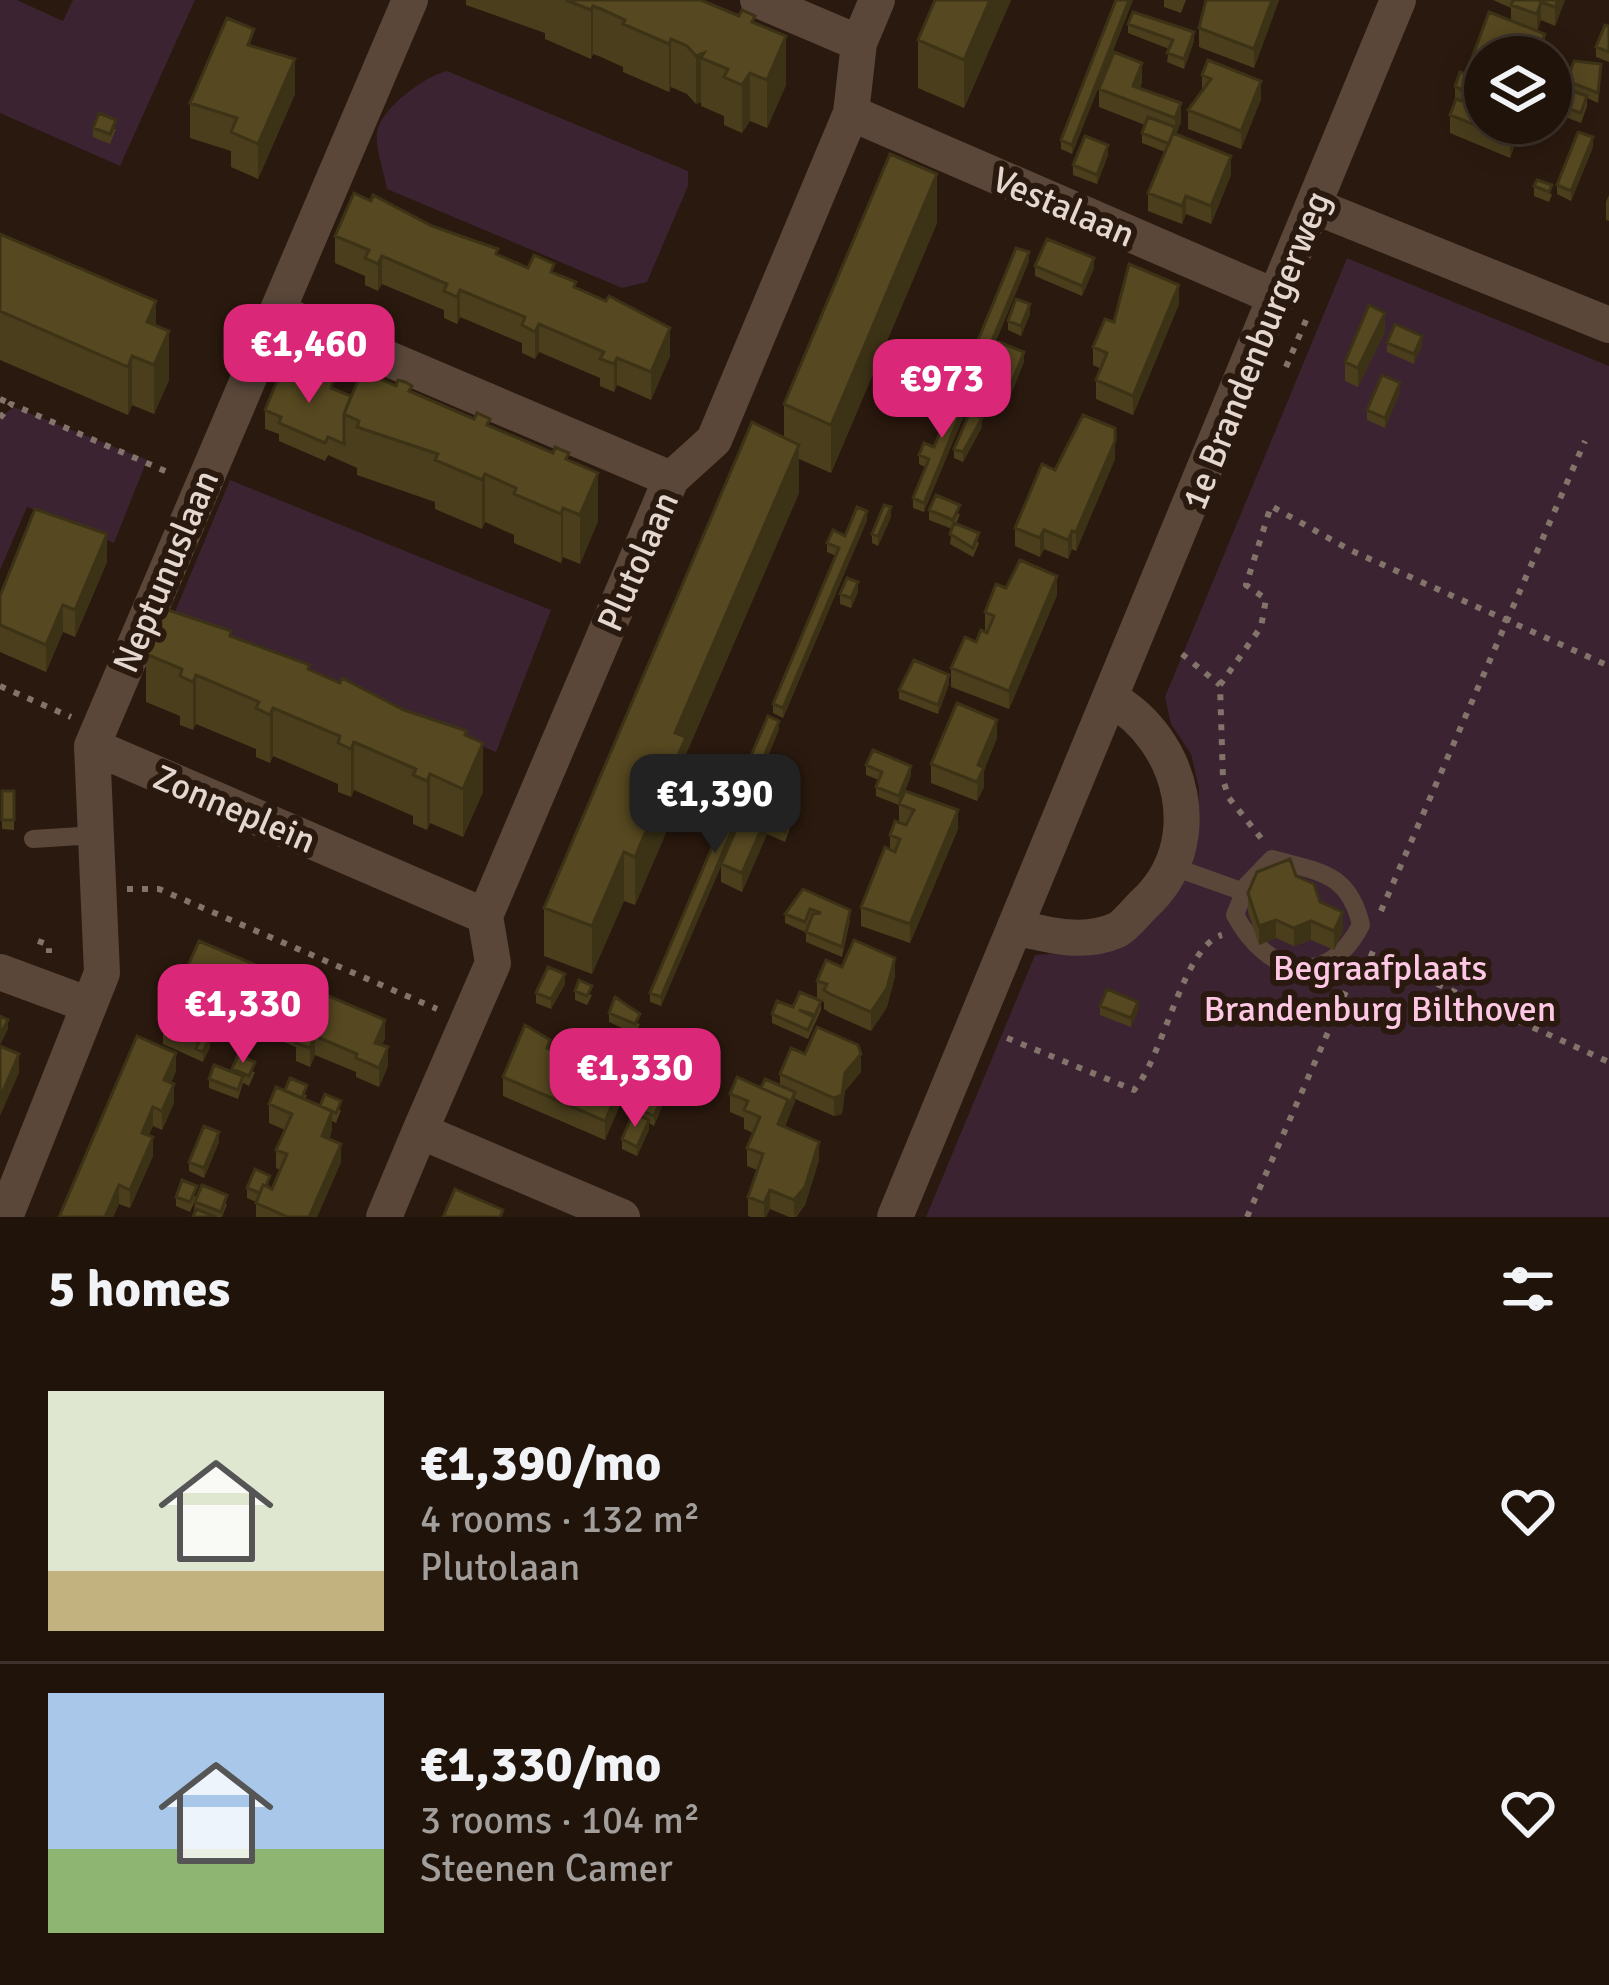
<!DOCTYPE html>
<html lang="en">
<head>
<meta charset="utf-8">
<style>
  body { margin:0; font-family:Signika,sans-serif; background:#281c13; color:#f1f3f6; height:100vh; display:flex; flex-direction:column; font-size:45px; white-space:nowrap }
  * { box-sizing:border-box; margin:0 }
  p { font-size:39px; color:#a29e9c }
  .icon { flex:none; width:66px; height:66px; fill:none; stroke:currentColor; stroke-width:2; stroke-linecap:round; stroke-linejoin:round }
  .map { position:relative; height:1217px; overflow:hidden }
  .sheet { display:flex; flex-direction:column; background:#20130a; flex:1 }
  .sheet>* { flex:none }
  .tools { position:absolute; left:1464px; top:36px; display:grid; gap:24px }
  .tools a { display:grid; place-items:center; width:108px; height:108px; border-radius:50%; background:#20130a; box-shadow:0 6px 30px #0003,0 0 0 3px #3d322b; font-size:60px }
  .price { position:absolute; translate:-50% -102px; padding:0 27px; border-radius:24px; background:#db2777; color:#fff; font-size:39px; line-height:78px; filter:drop-shadow(0 3px 6px #0008) }
  .price::after { content:''; position:absolute; left:50%; top:72px; width:36px; height:27px; margin-left:-18px; background:inherit; clip-path:polygon(0 0,100% 0,50% 100%) }
  .price.on { background:#222; color:#fff }
  ul { padding:0; list-style:none }
  li { display:flex; align-items:center; gap:36px; height:300px; padding:0 48px }
  li+li { border-top:3px solid #3d322b }
  li span { display:grid; place-items:center; flex:none; width:336px; height:240px; border-radius:0px; color:#555 }
  li>.icon { margin-inline-start:auto }
  span .icon { width:144px; height:144px; fill:#fffc; stroke-width:1 }
  li b { font-size:51px }
  h2 { display:flex; justify-content:space-between; align-items:center; height:144px; padding:0 48px; font-size:51px }
  .map>svg:first-child { display:block }
  .green { fill:#3b2331 }
  .lines { fill:none; stroke-linecap:round; stroke-linejoin:round }
  .path { stroke:#83746b; stroke-width:6; stroke-dasharray:6 9; stroke-linecap:butt }
  .service { stroke:#5a473a; stroke-width:18 }
  .minor { stroke:#5a473a; stroke-width:36 }
  .tertiary { stroke:#5a473a; stroke-width:36 }
  .wall { fill:#4a3e1c }
  .shaded-wall { fill:#3c3216 }
  .building { fill:#564820; stroke:#3c3216; stroke-width:3 }
  .labels { text-anchor:middle; stroke-width:12; stroke-linejoin:round; paint-order:stroke }
  .street-label { font-size:36px; fill:#e3d7cf; stroke:#2a190e }
  .park-label { font-size:36px; fill:#fec8e5; stroke:#2a190e }
</style>
</head>
<body>
<div class="map">
<svg width="1609" height="1217" viewBox="0 0 1609 1217">
  <rect width="100%" height="100%" fill="#2a190e"/>
  <path class="green" d="M0,0H17L63,21L73,0H195L120,166L0,113Z
    M447,71L688,171V186L647,282L622,288L387,189C384,172 375,148 377,132C381,108 425,76 447,71Z
    M1347,258L1609,366V1217H926L1035,955L1100,950L1197,830L1199,788L1191,754L1171,724L1165,697Z
    M14,407L147,460L114,543L27,507L0,570V417Z
    M230,480L551,610L496,752L174,614Z"/>
  <g class="lines">
    <path class="path" d="M1286,367L1307,318
      M0,399L11,404
      M0,418L11,404L172,474
      M1182,654L1220,685
      M0,686L71,717
      M1261,838L1229,798L1223,780L1220,685L1261,627L1266,599L1246,585L1271,506L1350,550L1609,666
      M127,889H159L437,1009
      M1381,911L1585,441
      M38,941L49,945V953
      M1369,953L1609,1062
      M1007,1038L1134,1090C1164,1056 1183,946 1222,935
      M1247,1217L1354,973"/>
    <path class="service" d="M33,839L96,835
      M1272,859C1319,872 1349,872 1361,925C1326,992 1267,974 1235,915L1247,885Z
      M1171,866L1244,892"/>
    <path class="minor" d="M758,0L859,43
      M851,113L1278,298
      M1314,206L1609,325
      M278,312L671,479
      M92,746L485,916
      M1015,927C1047,935 1084,945 1117,930C1126,925 1136,912 1144,904C1210,844 1183,739 1111,699
      M0,972L89,1005
      M420,1131L493,963L485,916L671,479L714,440L851,113L859,43L877,0
      M5,1217L102,973L92,746L410,0
      M384,1217L420,1131L622,1217"/>
    <path class="tertiary" d="M895,1217L1398,0"/>
  </g>
  <path class="wall" d="M466,0H701L755,23L786,85L767,128L750,121L742,133L724,125V116L701,106V102L696,104L687,94L671,87L669,92L623,72V67L601,57L593,54L591,59L545,39V33L466,5Z
    M1011,0L964,108L918,88V40Z
    M1116,0H1133L1072,154L1061,149V140Z
    M1164,0H1186L1181,13L1164,7Z
    M1206,0H1279L1254,68L1199,47V28Z
    M1565,0L1555,26L1541,20L1537,31L1545,52L1485,57V123H1520V131L1510,158L1450,133V115L1455,102V86L1511,21V8L1493,0Z
    M1128,24L1194,41L1184,69L1167,62L1169,49L1128,33Z
    M1609,26V62L1596,57V47Z
    M254,47L295,94L258,179L231,167V151L190,138V103Z
    M1601,73L1598,103L1587,98V106L1581,123L1552,112V103L1567,89V81Z
    M1202,75L1261,99L1241,149L1188,129V110L1202,91Z
    M1142,82L1140,88L1181,122L1176,134L1231,175L1211,224L1186,214L1182,224L1148,211V193L1165,152L1142,143V133L1145,125L1099,107V89Z
    M93,128L116,129L110,144L93,137Z
    M1593,147L1571,201L1557,194V185Z
    M1108,155L1097,184L1073,175V165Z
    M1537,180L1552,195L1549,202L1534,196V186Z
    M1609,195V221L1606,220V202Z
    M937,223L831,473L799,459V493L686,754V786L635,905L624,901L592,974L544,956V908L784,438V404Z
    M432,226L528,268L554,273L670,356L651,400L617,385L614,392L600,386V378L539,352L535,359L522,353V343L460,317L457,324L444,318V310L382,284L378,291L365,285V276L335,263V236Z
    M0,234L156,326L169,380L154,414L132,405L128,415L0,360Z
    M1029,261L979,382L950,369V360L972,355Z
    M1035,266L1094,268L1082,296L1035,276Z
    M1179,304L1133,415L1096,399V380L1101,369L1093,365V347Z
    M1030,314L1021,336L1008,330V321Z
    M1385,332L1358,387L1345,381V362Z
    M1387,343L1422,345L1414,364L1387,352Z
    M1024,362L1008,401L984,391V382Z
    M412,392L569,460L598,521L580,564L563,557L561,563L514,543V535L485,522L482,529L435,509V502L357,475V468L328,455L325,461L279,441V434L265,429V410L351,396Z
    M1400,392L1385,428L1367,420V410Z
    M973,393L924,512L913,508V498L925,467L919,464V455L934,447Z
    M982,427L963,462L954,458V449Z
    M1115,459L1076,551L1072,549L1068,559L1044,549L1040,557L1015,546V528L1055,470Z
    M929,510L960,514L956,524L979,543L973,557L950,544L952,529L929,520Z
    M891,517L878,546L872,543V534Z
    M867,520L783,718L773,713V704L836,556L827,552V543L845,536Z
    M107,562L75,637L63,632L46,672L0,652V596Z
    M1006,588L1057,595L1009,709L951,687V668L987,633L985,631V612Z
    M858,592L851,608L840,604V594Z
    M231,636L467,736L483,792L463,837L430,823L427,830L413,824V816L354,790L351,797L338,792V784L273,756L270,763L256,757V749L196,724L193,730L180,725V716L146,702V654Z
    M949,684L938,714L899,699V690Z
    M779,730L741,818L744,819L791,801L785,816L790,828L785,842L767,834L742,892L721,882V866L661,1006L650,1002V993Z
    M997,738L984,770V787L977,801L931,783V764Z
    M866,765L911,775L905,791L958,829L910,943L861,926V907L890,849V835L899,822V805L876,796V787L879,780L866,775Z
    M2,791H14V830L2,829Z
    M1296,876L1320,902L1343,931L1334,950L1311,940L1294,946L1276,938L1259,945L1248,912V893Z
    M803,889L850,920L842,957L806,942V932L811,919L805,932L785,923V914Z
    M842,967L895,976L887,1007L871,1031L830,1013L824,1009V1002L821,1001V1010L808,1039L772,1023V1014L817,999V981Z
    M182,979L385,1038L382,1045L388,1066L379,1087L356,1077V1072L315,1055L310,1067L296,1061V1047L209,1010L202,1027V1034L210,1047L203,1062L163,1044V1025L182,1017L190,1001L182,998Z
    M565,984L551,1009L536,1003V993Z
    M575,991L592,995L587,1005L575,1000Z
    M1100,1006L1138,1011L1131,1027L1100,1015Z
    M609,1013L640,1024L635,1034L609,1022Z
    M550,1050L627,1088L605,1140L503,1096V1077Z
    M805,1054L861,1072L845,1091L842,1114L834,1116L795,1099L785,1127L819,1160L805,1205L796,1217H789L770,1209L766,1217H751L748,1216V1197L757,1170L747,1166V1148L753,1133L744,1129V1118L730,1112V1094L780,1085V1074Z
    M232,1069L255,1072L249,1086L243,1083L238,1099L209,1088V1079L232,1072Z
    M176,1071L171,1083L174,1103L162,1130L153,1126L149,1135L153,1156L130,1208L119,1204L113,1217H59Z
    M285,1090L307,1095L305,1099L320,1106L341,1110L336,1123L332,1121V1130L329,1139L341,1162L317,1217H256V1202L247,1198V1188L270,1185L269,1187L272,1189L280,1170L276,1168V1150L285,1130L269,1123V1104Z
    M664,1101L654,1126L649,1123V1130L637,1156L622,1149V1139L636,1115V1108Z
    M219,1142L204,1178L189,1171V1162Z
    M197,1196L190,1212L176,1206V1197Z
    M195,1202L227,1204L222,1217H193Z"/>
  <path class="shaded-wall" d="M990,0H1011L964,108V60Z
    M1129,0H1133L1072,154V145Z
    M1272,0H1279L1254,68V49Z
    M1558,0H1565L1555,26V7Z
    M1541,2V20L1537,33V14Z
    M593,6V54L591,59V10Z
    M1194,32V41L1184,69V59Z
    M1545,34V52L1543,57H1536Z
    M786,36V85L767,128V80Z
    M671,39V87L669,92V44Z
    M704,53L701,58V102L696,104V56Z
    M295,59V94L258,179V144Z
    M1142,63V82L1133,105V86Z
    M750,73V121L742,133V85Z
    M1261,81V99L1241,149V131Z
    M1181,103V122L1169,153L1175,127V118Z
    M1516,123H1520V131L1510,158V139Z
    M1593,137V147L1571,201V191Z
    M1108,145V155L1097,184V175Z
    M1231,156V175L1211,224V206Z
    M937,174V223L831,473V425Z
    M1186,196V214L1182,224V206Z
    M1029,252V261L979,382V372Z
    M382,256V284L378,291V264Z
    M1094,258V268L1082,296V286Z
    M1179,285V304L1133,415V396Z
    M460,290V317L457,324V297Z
    M156,301V349L147,322Z
    M1030,304V314L1021,336V326Z
    M1385,313V332L1358,387V368Z
    M539,324V352L535,359V332Z
    M670,328V356L651,400V372Z
    M169,331V380L154,414V365Z
    M1422,336V345L1414,364V354Z
    M1024,352V362L1008,401V392Z
    M132,356V405L128,415V367Z
    M617,358V385L614,392V364Z
    M973,383V393L924,512V503Z
    M1400,383V392L1385,428V418Z
    M982,418V427L963,462V452Z
    M1115,441V459L1076,551V532Z
    M799,445V493L686,754V786L635,905V857L675,733Z
    M598,473V521L580,564V515Z
    M485,474V522L482,529V480Z
    M891,507V517L878,546V536Z
    M563,508V557L561,563V514Z
    M867,511V520L783,718V708Z
    M1044,530V549L1040,557V538Z
    M1072,531V549L1068,559V540Z
    M107,534V562L75,637V610Z
    M1057,576V595L1009,709V691Z
    M858,582V592L851,608V598Z
    M63,605V632L46,672V645Z
    M196,675V724L193,730V682Z
    M949,675V684L938,714V705Z
    M273,708V756L270,763V715Z
    M997,720V738L984,770V787L977,801L978,765Z
    M779,721V730L661,1006V997Z
    M354,742V790L351,797V749Z
    M483,743V792L463,837V789Z
    M911,766V775L899,805V796Z
    M430,774V823L427,830V781Z
    M791,791V801L781,824V815Z
    M958,810V829L910,943V924Z
    M767,824V834L742,892V873L762,827Z
    M624,852V901L592,974V926Z
    M1343,912V931L1334,950V931Z
    M1276,920V938L1259,945V926Z
    M1311,921V940L1294,946V928Z
    M895,958V976L887,1007L871,1031V1012Z
    M565,974V984L551,1009V999Z
    M209,992V1010L202,1027V1044L196,1049V1022Z
    M1138,1002V1011L1131,1027V1018Z
    M8,1020V1029L0,1045V1035Z
    M385,1020V1038L375,1061V1043Z
    M315,1036V1055L310,1067V1048Z
    M210,1037V1047L203,1062V1052Z
    M388,1047V1066L379,1087V1068Z
    M176,1053V1071L164,1099V1080Z
    M19,1054V1073L0,1116V1098Z
    M861,1054V1072L845,1091L842,1114L834,1116V1098L845,1073Z
    M627,1069V1088L605,1140V1121Z
    M174,1084V1103L162,1130V1111Z
    M664,1092V1101L654,1126V1116Z
    M795,1092V1102L778,1143V1124L788,1100Z
    M153,1107V1126L142,1151V1133Z
    M332,1111V1130L322,1155V1136Z
    M649,1120V1130L637,1156V1147Z
    M219,1132V1142L204,1178V1168Z
    M153,1137V1156L130,1208V1190Z
    M819,1142V1160L805,1205L794,1217V1200Z
    M341,1144V1162L317,1217H309Z
    M119,1185V1204L113,1217H105Z
    M770,1190V1209L766,1217H764V1203Z"/>
  <path class="building" d="M566,0H701L739,16L742,10L755,16L752,22L786,36L767,80L750,73L742,85L724,77L728,69L701,58L704,53L696,56L687,46L671,39L669,44L623,24L625,20L601,9L593,6L591,10Z
    M935,0H990L964,60L918,40Z
    M1116,0H1129L1072,145L1061,140Z
    M1206,0H1272L1254,49L1199,28Z
    M1513,0H1558L1555,7L1541,2L1537,14L1511,5Z
    M1133,12L1194,32L1184,59L1167,53L1173,40L1128,24Z
    M1489,12L1545,34L1536,57H1485V123H1516L1510,139L1450,115L1456,99L1462,101L1465,92L1455,86L1460,72L1466,74Z
    M227,18L254,29L248,45L295,59L258,144L231,132L237,118L190,103Z
    M1605,25L1609,26V52L1596,47Z
    M1114,52L1142,63L1133,86L1181,103L1175,118L1099,89Z
    M1208,60L1261,81L1241,131L1188,110L1211,79L1202,75Z
    M1574,61L1601,64L1598,93L1567,81Z
    M1558,86L1587,96L1581,113L1552,103Z
    M99,113L116,120L110,134L93,128Z
    M1148,117L1175,127L1169,144L1142,133Z
    M1578,132L1593,137L1571,191L1557,185Z
    M1173,133L1231,156L1211,206L1186,196L1182,206L1148,193Z
    M1085,136L1108,145L1097,175L1073,165Z
    M890,154L937,174L831,425L784,404Z
    M1537,180L1552,185L1549,192L1534,186Z
    M354,193L371,201L373,195L432,226L498,249L496,254L528,268L534,255L554,264L551,272L576,282L574,287L606,301L609,296L670,328L651,372L617,358L614,364L600,359L604,352L539,324L535,332L522,325L525,317L460,290L457,297L444,291L447,284L382,256L378,264L365,258L369,250L335,236Z
    M0,234L156,301L147,322L169,331L154,365L132,356L128,367L0,311Z
    M1047,239L1094,258L1082,286L1035,266Z
    M1016,248L1029,252L979,372L950,360L956,347L972,355Z
    M1129,264L1179,285L1133,396L1096,380L1107,353L1093,347L1105,319L1114,322Z
    M1016,299L1030,304L1021,326L1008,321Z
    M1369,305L1385,313L1358,368L1345,362Z
    M1395,324L1422,336L1414,354L1387,343Z
    M999,342L1024,352L1008,392L984,382Z
    M283,367L317,382L320,376L326,378L333,381L331,388L351,396L344,414V444L328,437L325,443L279,423L281,417L265,410Z
    M362,371L396,386L398,380L405,382L412,386L409,391L474,419L477,413L490,419L487,425L553,453L555,447L569,453L566,459L598,473L580,515L563,508L561,514L514,494L516,488L485,474L482,480L435,460L438,454L357,427L359,421L344,414Z
    M1382,375L1400,383L1385,418L1367,410Z
    M962,378L973,383L924,503L913,498L929,459L919,455L924,443L934,447Z
    M970,412L982,418L963,452L954,449Z
    M1083,415L1115,428V441L1076,532L1072,531L1068,540L1044,530L1040,538L1015,528L1042,464L1055,470Z
    M752,422L799,445L675,733L686,737L635,857L624,852L592,926L544,908Z
    M936,495L960,505L953,520L929,510Z
    M884,505L891,507L878,536L872,534Z
    M857,507L867,511L783,708L773,704L839,548L827,543L833,530L845,536Z
    M35,509L107,534L75,610L63,605L46,645L0,625V596Z
    M954,523L979,533L973,548L950,534Z
    M1020,560L1057,576L1009,691L951,668L965,637L976,642L981,630L987,633L994,616L985,612L996,584L1006,588Z
    M847,578L858,582L851,598L840,594Z
    M165,609L231,631L230,636L310,665L308,669L340,683L342,678L404,710L467,731L465,735L483,743L463,789L430,774L427,781L413,775L416,769L354,742L351,749L338,743L340,736L273,708L270,715L256,708L259,702L196,675L193,682L180,676L182,669L146,654Z
    M914,660L949,675L938,705L899,690Z
    M957,703L997,720L978,765L984,768L977,782L931,764Z
    M768,716L779,721L661,997L650,993Z
    M873,750L911,766L899,796L876,787L882,772L866,765Z
    M761,779L791,791L781,815L790,819L785,832L767,824L762,836V827L744,819Z
    M2,791H14V820H2Z
    M905,791L958,810L910,924L861,907L885,847L895,852L900,839L890,835L895,821L906,825L914,810L899,804Z
    M741,818L762,827L742,873L721,864Z
    M1290,859L1296,876L1314,884L1320,902L1343,912L1334,931L1311,921L1294,928L1276,920L1259,926L1248,893L1257,872Z
    M803,889L850,910L842,947L806,932L813,914L821,913L810,909L805,922L785,914Z
    M854,940L895,958L887,988L871,1012L830,994L824,990L827,984L817,981L826,960L842,967Z
    M199,941L385,1020L375,1043L388,1047L379,1068L356,1058L357,1054L315,1036L310,1048L296,1043L302,1030L209,992L196,1022L202,1025L196,1040L163,1025L169,1010L182,1017L196,985L182,979Z
    M548,967L565,974L551,999L536,993Z
    M579,980L592,986L587,996L575,991Z
    M1107,989L1138,1002L1131,1018L1100,1006Z
    M800,992L821,1001L815,1015L799,1010L814,1017L808,1030L772,1014L777,1001L793,1007Z
    M615,997L640,1014L635,1024L609,1013Z
    M0,1016L8,1020L0,1035Z
    M525,1025L550,1040L547,1048L561,1055L562,1050L598,1066L601,1058L627,1069L605,1121L503,1077Z
    M817,1027L858,1045L861,1054L845,1073L842,1095L834,1098L780,1074L791,1048L805,1054Z
    M202,1034L210,1037L203,1052L196,1049Z
    M137,1036L176,1053L164,1080L174,1084L162,1111L153,1107L142,1133L153,1137L130,1190L119,1185L105,1217H59Z
    M0,1046L19,1054L0,1098Z
    M238,1055L255,1062L249,1076L232,1069Z
    M214,1065L243,1076L238,1090L209,1079Z
    M737,1077L788,1100L778,1124L819,1142L805,1187L794,1200L770,1190L764,1203L748,1197L763,1154L747,1148L760,1117L744,1110L748,1101L730,1094Z
    M290,1078L307,1085L302,1098L285,1090Z
    M765,1079L795,1092L788,1109V1100L761,1088Z
    M646,1084L664,1092L654,1116L636,1108Z
    M276,1087L332,1111L322,1136L341,1144L309,1217H288L256,1203L263,1185L272,1189L287,1154L276,1150L292,1114L269,1104Z
    M325,1094L341,1101L336,1113L320,1106Z
    M633,1113L649,1120L637,1147L622,1139Z
    M204,1126L219,1132L204,1168L189,1162Z
    M255,1169L270,1176L266,1186L263,1185L260,1193L247,1188Z
    M182,1180L197,1186L190,1202L176,1197Z
    M202,1185L227,1195L221,1212L195,1202Z
    M455,1189L503,1210L500,1217H443Z
    M196,1209L216,1217H193Z"/>
  <g class="labels">
    <g class="street-label">
      <text transform="translate(1064 206) rotate(23)" y="13">Vestalaan</text>
      <text transform="translate(1255 350) rotate(-68)" y="13">1e Brandenburgerweg</text>
      <text transform="translate(637 561) rotate(-66)" y="13">Plutolaan</text>
      <text transform="translate(165 571) rotate(-67)" y="13">Neptunuslaan</text>
      <text transform="translate(235 808) rotate(23)" y="13">Zonneplein</text>
    </g>
    <g class="park-label">
      <text x="1380" y="980">Begraafplaats<tspan x="1380" dy="41">Brandenburg Bilthoven</tspan></text>
    </g>
  </g>
</svg>
<div class="tools">
<a><svg class="icon" aria-label="layers" viewBox="0 0 24 24"><path d="M12 4l9 5-9 5-9-5zM3 14l9 5 9-5"/></svg></a>
</div>
<b class="price" style="left:309px;top:406px">€1,460</b>
<b class="price" style="left:942px;top:441px">€973</b>
<b class="price on" style="left:715px;top:856px">€1,390</b>
<b class="price" style="left:243px;top:1066px">€1,330</b>
<b class="price" style="left:635px;top:1130px">€1,330</b>
</div>
<section class="sheet">
<h2>5 homes<svg class="icon" aria-label="filters" viewBox="0 0 24 24"><path d="M4 7h16M4 17h16"/><circle cx="9" cy="7" r="2"/><circle cx="15" cy="17" r="2"/></svg></h2>
<ul>
<li><span style="background:linear-gradient(#dfe7d0 75%,#c2b280 0)"><svg class="icon" aria-label="home" viewBox="0 0 24 24"><path d="M3 11l9-7 9 7M6 9v11h12V9"/></svg></span><div><b>€1,390/mo</b><p>4 rooms · 132 m²</p><p>Plutolaan</p></div><svg class="icon" aria-label="heart" viewBox="0 0 24 24"><path d="M12 20l-8-8c-3-5 5-10 8-4 3-6 11-1 8 4z"/></svg></li>
<li><span style="background:linear-gradient(#a9c7e8 65%,#8fb573 0)"><svg class="icon" aria-label="home" viewBox="0 0 24 24"><path d="M3 11l9-7 9 7M6 9v11h12V9"/></svg></span><div><b>€1,330/mo</b><p>3 rooms · 104 m²</p><p>Steenen Camer</p></div><svg class="icon" aria-label="heart" viewBox="0 0 24 24"><path d="M12 20l-8-8c-3-5 5-10 8-4 3-6 11-1 8 4z"/></svg></li>
</ul>
</section>
</body>
</html>
